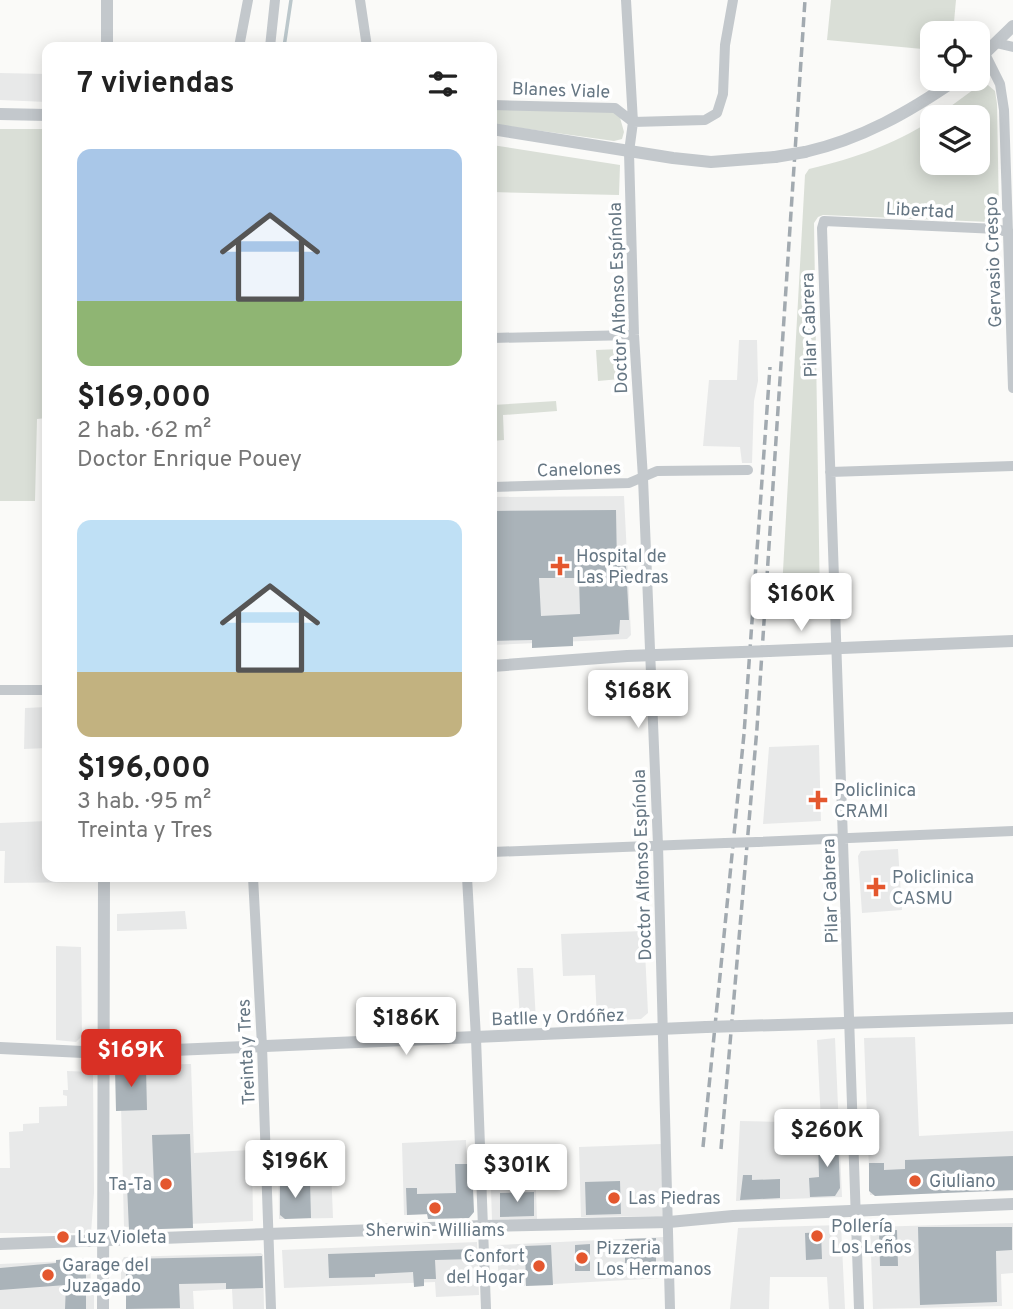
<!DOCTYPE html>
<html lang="es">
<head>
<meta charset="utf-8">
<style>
  body { margin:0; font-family:Overpass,sans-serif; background:#f6f6f6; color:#222; height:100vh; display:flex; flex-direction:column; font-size:26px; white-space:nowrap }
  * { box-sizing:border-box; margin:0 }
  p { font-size:23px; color:#767676 }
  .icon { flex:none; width:38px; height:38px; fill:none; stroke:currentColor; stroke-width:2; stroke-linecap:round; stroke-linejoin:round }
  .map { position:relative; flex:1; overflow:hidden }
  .details { position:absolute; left:42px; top:42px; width:455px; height:840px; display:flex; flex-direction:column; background:#fff; border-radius:14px; box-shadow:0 4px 18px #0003 }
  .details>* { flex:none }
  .controls { position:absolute; left:920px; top:21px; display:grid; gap:14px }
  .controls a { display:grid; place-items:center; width:70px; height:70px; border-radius:14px; background:#fff; box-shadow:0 4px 18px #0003; font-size:35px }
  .price { position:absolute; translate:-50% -60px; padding:0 16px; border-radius:7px; background:#fff; color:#222; font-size:23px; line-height:46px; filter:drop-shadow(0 2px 4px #0008) }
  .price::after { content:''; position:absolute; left:50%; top:42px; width:21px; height:16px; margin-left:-10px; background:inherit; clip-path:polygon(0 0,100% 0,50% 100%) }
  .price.current { background:#d93025; color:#fff }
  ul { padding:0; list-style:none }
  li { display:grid; align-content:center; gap:14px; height:371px; padding:0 35px }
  li span { display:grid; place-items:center; height:217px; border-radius:14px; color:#555 }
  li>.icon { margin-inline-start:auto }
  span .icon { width:126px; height:126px; fill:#fffc; stroke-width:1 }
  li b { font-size:30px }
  h2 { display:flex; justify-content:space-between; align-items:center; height:84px; padding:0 35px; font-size:30px }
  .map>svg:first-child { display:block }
  .built { fill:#e8e9e9 }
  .green { fill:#dadfd7 }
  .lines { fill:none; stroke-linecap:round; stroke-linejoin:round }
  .stream { stroke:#bbc7cb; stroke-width:3.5 }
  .building { fill:#aab3b9; fill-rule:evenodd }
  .minor { stroke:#c3c8cc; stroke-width:10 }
  .tertiary { stroke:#c3c8cc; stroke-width:12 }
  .rail { stroke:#a2aab0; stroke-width:3.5; stroke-dasharray:10 5; stroke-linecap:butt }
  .minor-bridge { stroke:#c3c8cc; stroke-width:10 }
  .tertiary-bridge { stroke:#c3c8cc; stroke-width:12 }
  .poi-dot { fill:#e4572e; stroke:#fff; stroke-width:2.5 }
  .labels { text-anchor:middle; stroke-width:7; stroke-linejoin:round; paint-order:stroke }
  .street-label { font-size:18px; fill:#657683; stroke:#fff }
  .poi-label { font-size:18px; fill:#657683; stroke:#fff; text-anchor:start }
</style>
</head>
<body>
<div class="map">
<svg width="1013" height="1309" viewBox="0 0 1013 1309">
  <rect width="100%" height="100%" fill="#fafaf8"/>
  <path class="built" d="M0,73L47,74V102L0,100Z
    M739,340H757L758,381L754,401L752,463H742L740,447L703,446L709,380H737Z
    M624,496L631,635L627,639L492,645V497Z
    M47,707V748L24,749L25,708Z
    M819,745L821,821L763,824L769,747Z
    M47,821V877H90V882L4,883L5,851H0V823Z
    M898,849L902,910L862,913L858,856L861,851Z
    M185,911L187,929L117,931V914Z
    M644,931L648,1013L641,1019L597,1021L595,975L563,976L561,934Z
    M56,946L81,947L82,1036L76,1042L56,1040Z
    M517,968H533L536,1021H520Z
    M915,1037L919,1136L1013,1131V1191L870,1195L864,1038Z
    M835,1038L842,1197L736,1201L740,1121L821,1123L817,1040Z
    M191,1064L194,1153L252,1150L253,1221L124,1227L120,1065Z
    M67,1071L93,1072L94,1193L91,1233H0V1168H10L9,1132L23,1131V1124L39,1123V1107L67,1106V1096L63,1095V1090H68Z
    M466,1140L468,1214L404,1215L402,1143Z
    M330,1143L333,1218L279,1219L278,1146Z
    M661,1144L663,1216L581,1217L579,1147Z
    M491,1190H536L537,1219L492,1220Z
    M1013,1223V1273L1001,1274L1002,1306L873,1309L870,1227Z
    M841,1225L845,1309H829L827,1277H770L769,1309H730L738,1228Z
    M664,1237V1278L499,1287L497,1245Z
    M477,1242L479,1295L436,1297L435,1282L284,1288L282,1250Z
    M261,1253L263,1255L264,1309H233L232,1289L193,1291L194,1309H127V1285H121V1262L124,1257Z
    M90,1260L91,1285L94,1286V1309H0V1264Z"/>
  <path class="green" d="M831,0H956L953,33H933V50L827,40Z
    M988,85L995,91L997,104L999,215L990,222L823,215L818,217L814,223L820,607H781L805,175L809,169C859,157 889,146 933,120V163H978V117H936L977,87Z
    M492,108L610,109L619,114L624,132L622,139L614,141L492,124Z
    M0,129H47V418L37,419L35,501H0Z
    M492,145L620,165L619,195L492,192Z
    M620,349V379L598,381L596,350Z
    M556,401L557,411L503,415L504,440L492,441V405Z"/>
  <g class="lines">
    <path class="stream" d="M284,47L291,0"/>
  </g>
  <path class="building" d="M616,510L617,566H626L629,620H620L619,634L573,637V646L532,648V640L492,641V511ZM539,578H579L580,614L541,616Z
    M115,1068H146L147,1110L116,1111Z
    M190,1134L193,1228L129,1230L127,1185L154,1184L152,1135Z
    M838,1137L840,1188L835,1196L810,1197L809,1178L819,1177L818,1138Z
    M1013,1156V1190L875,1196L869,1191V1163H884V1170L905,1169V1160Z
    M455,1164H472L474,1212L469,1218L428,1219L427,1214L407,1215L406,1188H417V1194L456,1193Z
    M743,1175H752V1180L780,1179V1198L740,1200Z
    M310,1181L311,1218L285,1219L280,1215V1182Z
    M620,1181L621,1214L586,1215L585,1182Z
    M534,1192V1216L500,1217V1193Z
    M918,1227H1012V1250L996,1251L997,1302L920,1305Z
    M897,1230L898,1266H880L879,1231Z
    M821,1232L822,1259L806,1260L805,1233Z
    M656,1238V1262L625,1263V1239Z
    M590,1244V1271H575V1245Z
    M551,1245L553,1285L526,1286L525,1246Z
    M474,1249V1259L435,1260L436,1279H424V1286L414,1287L413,1272L375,1274V1277L329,1278L328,1254Z
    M262,1256L263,1288L226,1289V1283L179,1284L180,1308L126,1309V1259Z
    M86,1258V1309H65L66,1285L0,1290V1268L56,1263V1260Z"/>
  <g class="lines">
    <path class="minor" d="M360,0L367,47
      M626,0L633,122L629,152L634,335L643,478L658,845L670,1309
      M996,43L1013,47
      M239,47L248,0
      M270,47L275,0
      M985,54L1000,84L1004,110L1013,388
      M492,105L615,108L633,122L705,120L717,113L723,94L725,45L733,0
      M492,338L634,335
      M830,472L1013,466
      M492,487L629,483L657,471L748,470
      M0,690H47
      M757,842L1013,831
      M492,852L725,843
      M253,877L262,1046L271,1309
      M467,877L476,1038L486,1309
      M859,1309L822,228L824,221L997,229L1013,234"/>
    <path class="tertiary" d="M107,0V47
      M978,60L1013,26
      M0,114L47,115
      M492,129L673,158L711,162L775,157
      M805,152C862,139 909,112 957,79
      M769,651L1013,641
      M492,666L627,656L742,652
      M741,1026L1013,1018
      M0,1048L104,1053L706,1027
      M0,1244L483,1226L669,1222L733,1216L1013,1204
      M103,1309L104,877"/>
    <path class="rail" d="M703,1147L744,734L770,367
      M721,1149L757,728L805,0"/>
    <path class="minor-bridge" d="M725,843L757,842"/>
    <path class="tertiary-bridge" d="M775,157L805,152
      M742,652L769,651
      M706,1027L741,1026"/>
  </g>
  <g class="poi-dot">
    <path d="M556.5 555.5h7v7h7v7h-7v7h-7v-7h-7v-7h7z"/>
    <path d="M814.5 789.5h7v7h7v7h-7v7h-7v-7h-7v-7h7z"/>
    <path d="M872.5 876.5h7v7h7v7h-7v7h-7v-7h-7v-7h7z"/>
    <circle cx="915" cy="1181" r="7"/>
    <circle cx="166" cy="1184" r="7"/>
    <circle cx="614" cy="1198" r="7"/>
    <circle cx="435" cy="1208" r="7"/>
    <circle cx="817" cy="1236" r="7"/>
    <circle cx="63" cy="1237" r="7"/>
    <circle cx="582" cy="1258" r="7"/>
    <circle cx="539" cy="1266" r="7"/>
    <circle cx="48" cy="1275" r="7"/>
  </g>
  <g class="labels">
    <g class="street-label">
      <text transform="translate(561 90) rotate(2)" y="6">Blanes Viale</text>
      <text transform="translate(920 210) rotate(3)" y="6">Libertad</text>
      <text transform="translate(993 262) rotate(-92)" y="6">Gervasio Crespo</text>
      <text transform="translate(618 298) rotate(-92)" y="6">Doctor Alfonso Espínola</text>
      <text transform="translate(809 325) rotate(-92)" y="6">Pilar Cabrera</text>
      <text transform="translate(579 469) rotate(-2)" y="6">Canelones</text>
      <text transform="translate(642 865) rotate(-92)" y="6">Doctor Alfonso Espínola</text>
      <text transform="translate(830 891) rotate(-92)" y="6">Pilar Cabrera</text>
      <text transform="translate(558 1017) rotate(-2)" y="6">Batlle y Ordóñez</text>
      <text transform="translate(246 1052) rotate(-93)" y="6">Treinta y Tres</text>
    </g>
    <g class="poi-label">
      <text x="576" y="562">Hospital de<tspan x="576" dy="21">Las Piedras</tspan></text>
      <text x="834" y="796">Policlinica<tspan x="834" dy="21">CRAMI</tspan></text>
      <text x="892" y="883">Policlinica<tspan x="892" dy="21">CASMU</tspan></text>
      <text x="929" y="1187">Giuliano</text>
      <text x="152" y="1190" text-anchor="end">Ta-Ta</text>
      <text x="628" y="1204">Las Piedras</text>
      <text x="831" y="1232">Pollería<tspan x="831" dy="21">Los Leños</tspan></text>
      <text x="435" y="1236" text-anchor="middle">Sherwin-Williams</text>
      <text x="77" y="1243">Luz Violeta</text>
      <text x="596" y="1254">Pizzeria<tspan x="596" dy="21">Los Hermanos</tspan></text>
      <text x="525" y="1262" text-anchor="end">Confort<tspan x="525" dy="21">del Hogar</tspan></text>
      <text x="62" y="1271">Garage del<tspan x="62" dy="21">Juzagado</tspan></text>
    </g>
  </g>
</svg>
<div class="controls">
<a><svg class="icon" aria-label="locate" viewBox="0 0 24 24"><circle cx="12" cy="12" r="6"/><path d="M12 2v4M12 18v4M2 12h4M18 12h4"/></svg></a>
<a><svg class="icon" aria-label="layers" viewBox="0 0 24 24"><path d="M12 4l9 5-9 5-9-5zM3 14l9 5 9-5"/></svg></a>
</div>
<b class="price" style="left:801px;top:633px">$160K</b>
<b class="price" style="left:638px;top:730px">$168K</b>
<b class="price" style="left:406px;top:1057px">$186K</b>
<b class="price current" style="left:131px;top:1089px">$169K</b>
<b class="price" style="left:827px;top:1169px">$260K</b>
<b class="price" style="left:295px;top:1200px">$196K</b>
<b class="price" style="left:517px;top:1204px">$301K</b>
<section class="details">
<h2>7 viviendas<svg class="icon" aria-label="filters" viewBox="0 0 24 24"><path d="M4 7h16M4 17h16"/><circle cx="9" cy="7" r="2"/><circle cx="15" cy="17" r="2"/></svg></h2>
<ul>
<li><span style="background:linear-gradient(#a9c7e8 70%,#8fb573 0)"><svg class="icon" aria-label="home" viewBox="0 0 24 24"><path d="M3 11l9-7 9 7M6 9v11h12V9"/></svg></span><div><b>$169,000</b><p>2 hab. · 62 m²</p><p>Doctor Enrique Pouey</p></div></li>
<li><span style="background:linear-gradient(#bfe0f5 70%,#c2b280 0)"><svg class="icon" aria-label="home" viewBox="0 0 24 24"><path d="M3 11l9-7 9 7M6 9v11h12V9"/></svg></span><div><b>$196,000</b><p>3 hab. · 95 m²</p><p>Treinta y Tres</p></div></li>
</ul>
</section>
</div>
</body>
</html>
